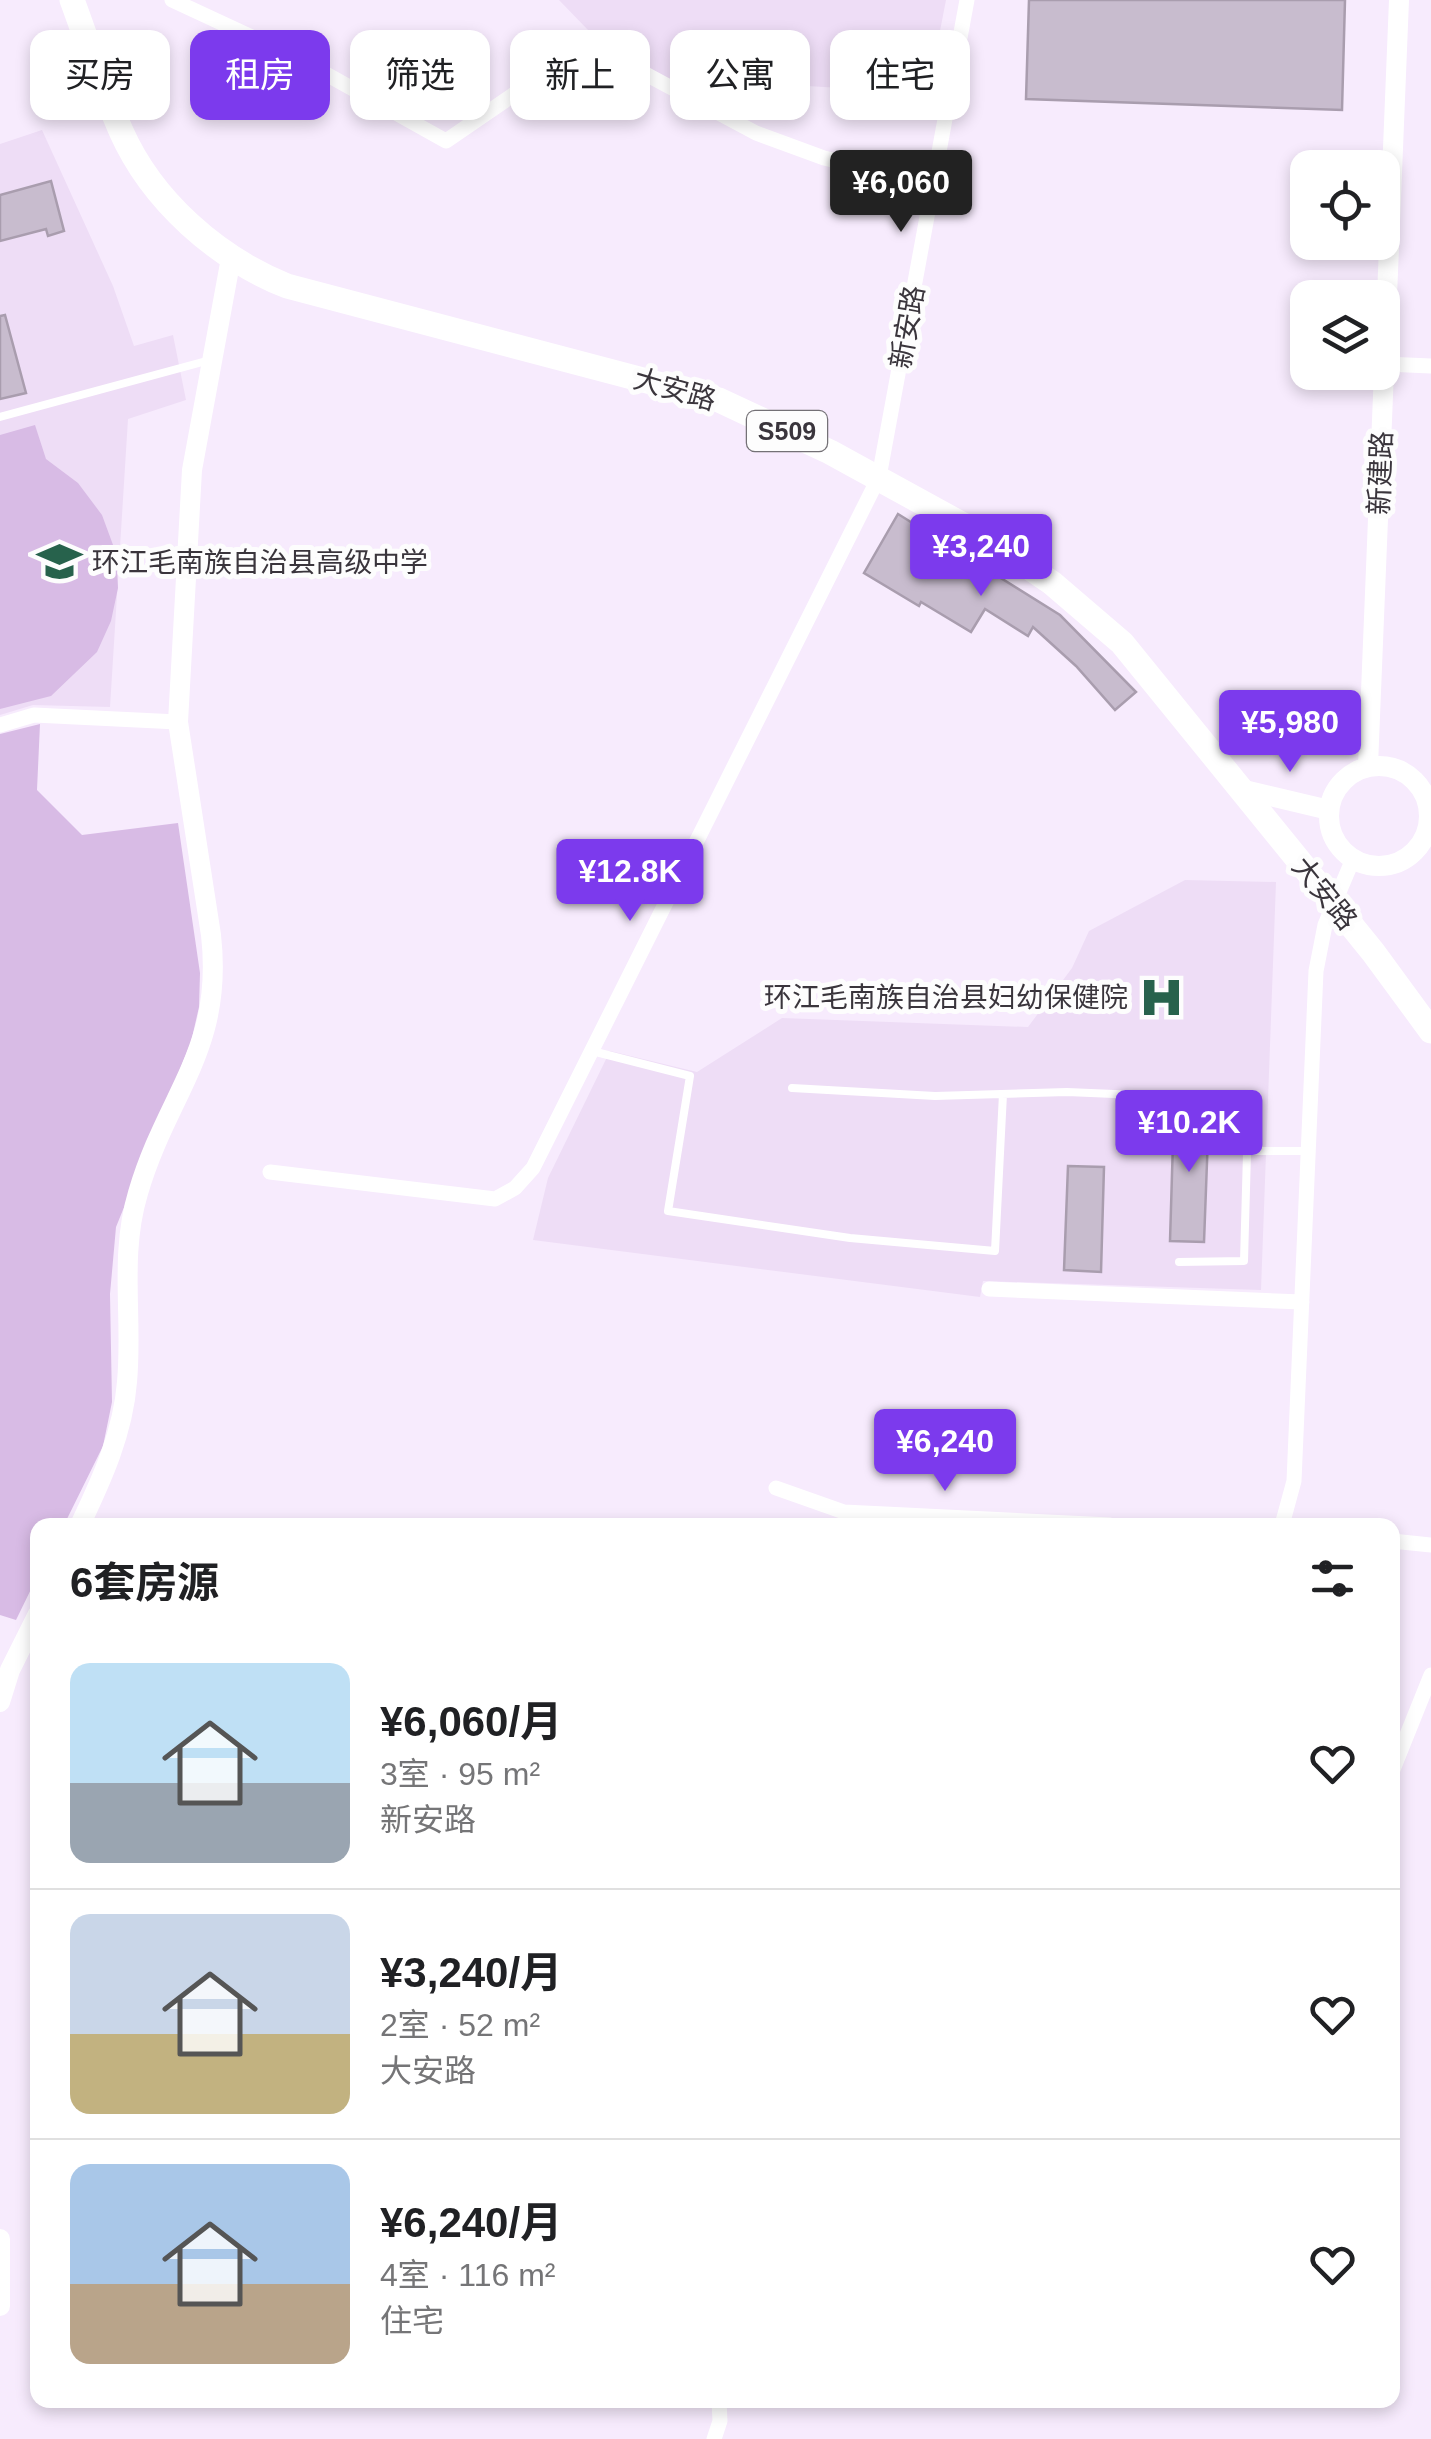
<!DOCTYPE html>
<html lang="zh">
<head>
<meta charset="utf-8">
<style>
  body { margin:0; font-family:Arial,"Noto Sans SC",sans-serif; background:#f2f2f2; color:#202124; height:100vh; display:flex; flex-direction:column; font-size:38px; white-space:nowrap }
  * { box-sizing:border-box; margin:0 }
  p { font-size:32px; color:#757577 }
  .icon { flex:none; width:55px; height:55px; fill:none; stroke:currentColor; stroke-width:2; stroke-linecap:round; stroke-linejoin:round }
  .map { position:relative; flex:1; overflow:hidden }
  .drawer { position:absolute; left:30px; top:1518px; width:1370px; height:890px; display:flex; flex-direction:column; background:#fff; border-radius:20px; box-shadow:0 5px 15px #0003 }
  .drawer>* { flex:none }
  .hud { position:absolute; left:30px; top:30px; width:1372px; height:90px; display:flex; gap:20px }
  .fabs { position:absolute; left:1290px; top:150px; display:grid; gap:20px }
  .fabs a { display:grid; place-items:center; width:110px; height:110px; border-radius:20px; background:#fff; box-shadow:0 5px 15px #0003; font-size:50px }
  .price { position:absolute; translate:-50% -85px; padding:0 22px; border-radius:10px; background:#7c3aed; color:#fff; font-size:32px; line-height:65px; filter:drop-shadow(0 2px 5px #0008) }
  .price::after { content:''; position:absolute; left:50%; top:60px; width:30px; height:22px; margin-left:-15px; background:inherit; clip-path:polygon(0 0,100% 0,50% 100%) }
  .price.selected { background:#222; color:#fff }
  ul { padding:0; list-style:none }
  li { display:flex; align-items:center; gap:30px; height:250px; padding:0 40px }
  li+li { border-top:2px solid #e0e0e0 }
  li span { display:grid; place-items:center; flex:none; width:280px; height:200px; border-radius:20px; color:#555 }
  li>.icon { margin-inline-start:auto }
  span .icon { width:120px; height:120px; fill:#fffc; stroke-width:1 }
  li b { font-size:42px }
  h2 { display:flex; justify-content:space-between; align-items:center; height:120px; padding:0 40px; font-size:42px }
  .pill { padding:0 35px; border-radius:20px; background:#fff; box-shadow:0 5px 15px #0003; font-size:35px; line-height:90px }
  .pill.selected { background:#7c3aed; color:#fff }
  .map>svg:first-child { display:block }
  .built { fill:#eeddf6 }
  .green { fill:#d8bbe5 }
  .building { fill:#c8bcce; stroke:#a99dae; stroke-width:2.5 }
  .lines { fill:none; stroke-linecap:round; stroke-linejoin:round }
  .service { stroke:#fff; stroke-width:8 }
  .minor { stroke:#fff; stroke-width:15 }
  .tertiary { stroke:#fff; stroke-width:20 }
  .primary { stroke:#fff; stroke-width:25 }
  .labels { text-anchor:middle; stroke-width:10; stroke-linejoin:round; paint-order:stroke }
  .shield { fill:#fdfdfd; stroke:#747176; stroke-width:2.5 }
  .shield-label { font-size:25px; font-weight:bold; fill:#3a353c }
  .street-label { font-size:28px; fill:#3a353c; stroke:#fdfdfd }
  .poi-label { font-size:28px; fill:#3a353c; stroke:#fdfdfd; text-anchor:start }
</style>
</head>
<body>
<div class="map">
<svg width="1431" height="2439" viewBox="0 0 1431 2439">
  <rect width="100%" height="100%" fill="#f7ebfd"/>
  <path class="built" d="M559,0H946L928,93L772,84L718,72L704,101L588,30Z
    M42,130L113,286L134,346L173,335L186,400L128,419L110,707L33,705L0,715V144Z
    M1185,880L1276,882L1261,1290L983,1281L980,1297L533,1240L548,1178L610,1051L697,1072L782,1018L1028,1027L1072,968L1089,931Z"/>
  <path class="green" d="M35,425L46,459L78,483L102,515L116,553L118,588L111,621L97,652L51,696L0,709V435Z
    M40,724L37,790L82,835L178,823L200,973L199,1007L191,1042L116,1227L110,1294L112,1402L103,1446L64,1525H38L37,1577L16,1620L0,1615V734Z"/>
  <path class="building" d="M1029,0H1345L1342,110L1026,99Z
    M51,181L64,231L48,236L46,229L0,241V195Z
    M5,315L26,393L0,399V316Z
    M898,514L1060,615L1136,692L1115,710L1076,666L1033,627L1028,636L985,609L971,632L921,602L919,606L864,573Z
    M1174,1108L1209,1109L1204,1242L1170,1241Z
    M1068,1166L1104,1167L1101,1272L1064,1270Z"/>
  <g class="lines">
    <path class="service" d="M0,417L210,360
      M592,1051L690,1076L668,1211L850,1238L995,1251L1003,1094
      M792,1088L935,1096L1067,1092L1232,1099L1248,1117L1244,1261L1179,1262
      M1247,1151H1308"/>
    <path class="minor" d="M172,0L301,60L446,141L513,95L580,39L756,133L824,158L933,184
      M1385,364L1431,366
      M0,725L34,715L178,722
      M270,1172L495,1199L515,1188L533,1168L879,477L967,0
      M989,1289L1302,1302
      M776,1488L844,1512L1110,1525
      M1282,1525L1294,1481L1316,971L1325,925L1353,859
      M1392,1541L1431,1545
      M1392,1772L1431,1675
      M714,2439L720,2421L719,2400"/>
    <path class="tertiary" d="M1329 816a50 50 0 1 1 100 0a50 50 0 1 1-100 0Z
      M1368,766L1399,0
      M1240,789L1329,810
      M80,1525C102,1479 123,1433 127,1382C133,1318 119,1256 138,1193C167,1093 224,1050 211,935L178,722L192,470L231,258
      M0,1702L10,1670L38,1614
      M0,2239V2306"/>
    <path class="primary" d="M72,0C88,43 102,88 121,131C152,201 217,258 287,286L719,400L830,452L985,537L1052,583L1122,643L1373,952L1431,1031"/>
  </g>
  <defs>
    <symbol id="school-bare" viewBox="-9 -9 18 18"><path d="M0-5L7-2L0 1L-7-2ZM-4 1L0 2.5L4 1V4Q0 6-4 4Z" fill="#27624c" stroke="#fdfdfd" stroke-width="2.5" paint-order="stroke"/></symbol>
    <symbol id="hospital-bare" viewBox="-9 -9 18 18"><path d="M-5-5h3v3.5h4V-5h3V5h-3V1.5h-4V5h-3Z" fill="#27624c" stroke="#fdfdfd" stroke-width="2.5" paint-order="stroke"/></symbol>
  </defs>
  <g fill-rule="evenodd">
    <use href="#school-bare" x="28" y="530" width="63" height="63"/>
    <use href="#hospital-bare" x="1130" y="966" width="63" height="63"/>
  </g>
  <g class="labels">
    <rect class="shield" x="747" y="411" width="80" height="40" rx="8"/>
    <g class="shield-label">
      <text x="787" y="440">S509</text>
    </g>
    <g class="street-label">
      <text transform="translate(907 327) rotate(-80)" y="10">新安路</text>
      <text transform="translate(675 389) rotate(16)" y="10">大安路</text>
      <text transform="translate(1380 473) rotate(-88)" y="10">新建路</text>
      <text transform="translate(1325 893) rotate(51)" y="10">大安路</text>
    </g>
    <g class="poi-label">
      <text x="92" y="572">环江毛南族自治县高级中学</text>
      <text x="1128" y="1007" text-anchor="end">环江毛南族自治县妇幼保健院</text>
    </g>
  </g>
</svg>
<div class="fabs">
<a><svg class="icon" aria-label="locate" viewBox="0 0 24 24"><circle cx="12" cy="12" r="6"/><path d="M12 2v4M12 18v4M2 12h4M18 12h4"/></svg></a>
<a><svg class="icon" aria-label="layers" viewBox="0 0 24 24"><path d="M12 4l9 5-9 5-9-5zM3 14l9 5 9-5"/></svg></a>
</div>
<b class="price selected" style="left:901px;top:235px">¥6,060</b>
<b class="price" style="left:981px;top:599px">¥3,240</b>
<b class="price" style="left:1290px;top:775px">¥5,980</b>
<b class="price" style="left:630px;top:924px">¥12.8K</b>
<b class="price" style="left:1189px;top:1175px">¥10.2K</b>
<b class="price" style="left:945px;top:1494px">¥6,240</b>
<div class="hud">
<a class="pill">买房</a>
<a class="pill selected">租房</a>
<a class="pill">筛选</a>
<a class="pill">新上</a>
<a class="pill">公寓</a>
<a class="pill">住宅</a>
</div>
<section class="drawer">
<h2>6套房源<svg class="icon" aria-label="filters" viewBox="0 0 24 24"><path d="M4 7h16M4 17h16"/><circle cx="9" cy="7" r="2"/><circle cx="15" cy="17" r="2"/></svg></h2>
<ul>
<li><span style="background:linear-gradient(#bfe0f5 60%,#9aa5b1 0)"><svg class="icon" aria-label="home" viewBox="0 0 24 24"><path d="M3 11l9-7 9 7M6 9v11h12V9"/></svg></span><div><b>¥6,060/月</b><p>3室 · 95 m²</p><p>新安路</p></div><svg class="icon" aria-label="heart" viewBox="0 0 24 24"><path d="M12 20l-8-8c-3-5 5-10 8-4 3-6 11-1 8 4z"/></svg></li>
<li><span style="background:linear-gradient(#c9d6e8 60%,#c2b280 0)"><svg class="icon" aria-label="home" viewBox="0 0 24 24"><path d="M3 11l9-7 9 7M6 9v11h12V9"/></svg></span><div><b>¥3,240/月</b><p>2室 · 52 m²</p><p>大安路</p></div><svg class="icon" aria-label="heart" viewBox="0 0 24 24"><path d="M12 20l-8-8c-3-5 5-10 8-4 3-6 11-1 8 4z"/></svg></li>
<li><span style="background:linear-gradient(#a9c7e8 60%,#b9a48a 0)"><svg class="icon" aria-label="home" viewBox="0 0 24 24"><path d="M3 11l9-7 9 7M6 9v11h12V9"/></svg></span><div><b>¥6,240/月</b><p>4室 · 116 m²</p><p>住宅</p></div><svg class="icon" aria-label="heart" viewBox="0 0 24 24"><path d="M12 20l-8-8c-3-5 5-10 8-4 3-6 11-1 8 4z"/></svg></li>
</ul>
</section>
</div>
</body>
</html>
